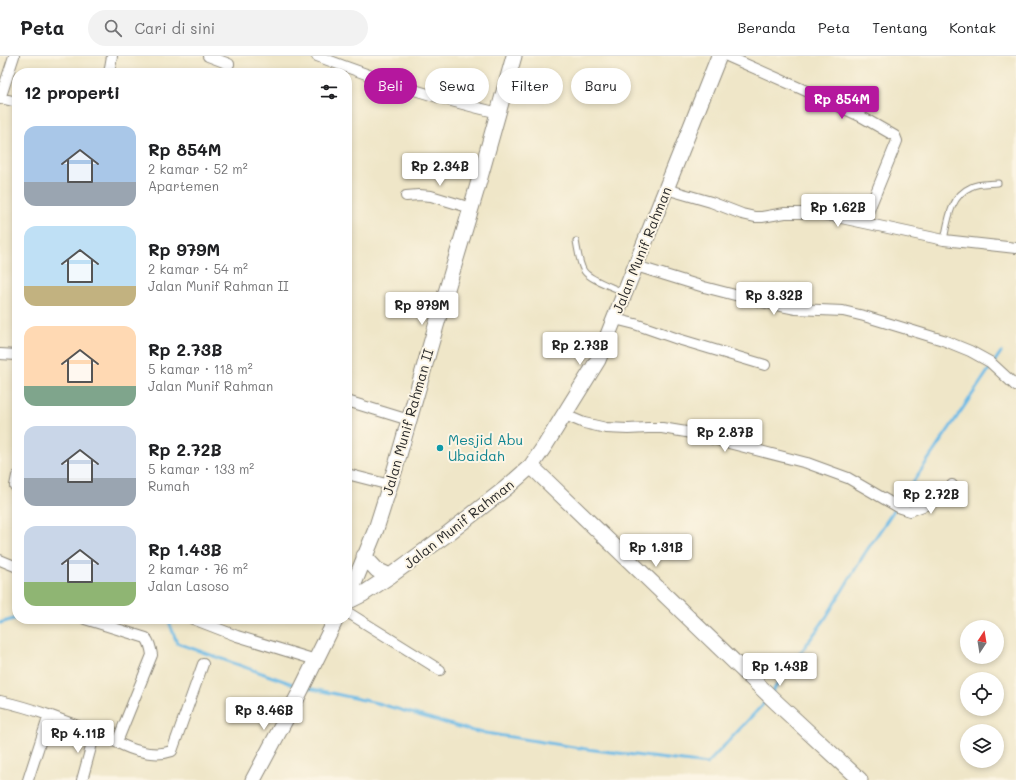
<!DOCTYPE html>
<html lang="id">
<head>
<meta charset="utf-8">
<style>
  body { margin:0; font-family:Mali,sans-serif; background:#f2f2f2; color:#202124; height:100vh; display:flex; flex-direction:column; font-size:15px; white-space:nowrap }
  * { box-sizing:border-box; margin:0 }
  p { font-size:13px; color:#757577 }
  .icon { flex:none; width:22px; height:22px; fill:none; stroke:currentColor; stroke-width:2; stroke-linecap:round; stroke-linejoin:round }
  .map { position:relative; flex:1; overflow:hidden }
  .panel { position:absolute; left:12px; top:12px; width:340px; height:556px; display:flex; flex-direction:column; background:#fff; border-radius:16px; box-shadow:0 2px 6px #0003 }
  .panel>* { flex:none }
  .guide { position:absolute; left:364px; top:12px; width:380px; height:36px; display:flex; gap:8px }
  .needle { width:26px; rotate:12deg }
  .buttons { position:absolute; left:960px; top:564px; display:grid; gap:8px }
  .buttons a { display:grid; place-items:center; width:44px; height:44px; border-radius:50%; background:#fff; box-shadow:0 2px 6px #0003; font-size:20px }
  .price { position:absolute; translate:-50% -34px; padding:0 9px; border-radius:4px; background:#fff; color:#222; font-size:13px; line-height:26px; filter:drop-shadow(0 1px 2px #0008) }
  .price::after { content:''; position:absolute; left:50%; top:24px; width:12px; height:9px; margin-left:-6px; background:inherit; clip-path:polygon(0 0,100% 0,50% 100%) }
  .price.current { background:#b5179e; color:#fff }
  ul { padding:0; list-style:none }
  li { display:flex; align-items:center; gap:12px; height:100px; padding:0 12px }
  li span { display:grid; place-items:center; flex:none; width:112px; height:80px; border-radius:12px; color:#555 }
  li>.icon { margin-inline-start:auto }
  span .icon { width:48px; height:48px; fill:#fffc; stroke-width:1 }
  li b { font-size:17px }
  h2 { display:flex; justify-content:space-between; align-items:center; height:48px; padding:0 12px; font-size:17px }
  .chip { padding:0 14px; border-radius:18px; background:#fff; box-shadow:0 2px 6px #0003; font-size:14px; line-height:36px }
  .chip.current { background:#b5179e; color:#fff }
  header { display:flex; align-items:center; gap:24px; box-sizing:border-box; height:56px; padding:0 20px; background:#fff; border-bottom:1px solid #e0e0e0 }
  header strong { font-size:19px }
  nav { display:flex; gap:22px; margin-inline-start:auto; font-size:14px }
  .search { width:280px; height:36px; background:#f2f2f2; display:flex; align-items:center; gap:10px; box-sizing:border-box; padding:0 14px; border-radius:22px; color:#757577; font-size:15px }
  .map>svg:first-child { display:block }
  .lines { fill:none; stroke-linecap:round; stroke-linejoin:round }
  .stream { stroke:#6cbae6; stroke-width:3 }
  .lane-casing { stroke:#8d887a; stroke-width:7 }
  .street-casing { stroke:#8d887a; stroke-width:12 }
  .secondary-casing { stroke:#8d887a; stroke-width:17 }
  .lane { stroke:#fff; stroke-width:5 }
  .street { stroke:#fff; stroke-width:10 }
  .secondary { stroke:#fff; stroke-width:15 }
  .culture-dot { fill:#0f9aa8; stroke:#fcf5e5; stroke-width:1.5 }
  .labels { text-anchor:middle; stroke-width:4; stroke-linejoin:round; paint-order:stroke }
  .street-label { font-size:14px; fill:#2b2b2b; stroke:#fcf5e5 }
  .culture-label { font-size:14px; fill:#0d838f; stroke:#fcf5e5; text-anchor:start }
</style>
</head>
<body>
<header>
<strong>Peta</strong>
<div class="search"><svg class="icon" aria-label="search" viewBox="0 0 24 24"><circle cx="10" cy="10" r="6"/><path d="M15 15l6 6"/></svg>Cari di sini</div>
<nav><a>Beranda</a><a>Peta</a><a>Tentang</a><a>Kontak</a></nav>
</header>
<div class="map">
<svg width="1016" height="724" viewBox="0 0 1016 724">
  <rect width="100%" height="100%" fill="#fcf5e5"/>
  <filter id="ink" filterUnits="userSpaceOnUse"><feTurbulence type="fractalNoise" baseFrequency=".025" numOctaves="2"/><feDisplacementMap in="SourceGraphic" scale="8" xChannelSelector="R" yChannelSelector="G"/><feConvolveMatrix kernelMatrix="1 2 1 2 8 2 1 2 1" color-interpolation-filters="sRGB"/></filter>
  <filter id="wash" filterUnits="userSpaceOnUse"><feTurbulence type="fractalNoise" baseFrequency=".012" numOctaves="4" result="noise"/><feDisplacementMap in="SourceGraphic" scale="16" xChannelSelector="R" yChannelSelector="G"/><feGaussianBlur stdDeviation="0.9" result="paint"/><feColorMatrix in="noise" values="0 0 0 0 0 0 0 0 0 0 0 0 0 0 0 0 0 1.4 0 .05"/><feComposite in="paint" operator="in"/></filter>
  <g filter="url(#wash)">
    <rect width="100%" height="100%" fill="#efe6c8"/>
    <g class="lines">
      <path class="stream" d="M168,563L177,587L298,630
        M0,567L17,562
        M308,632L377,647L473,675L586,693L707,708L767,644
        M772,636L825,563L865,497L1001,296"/>
    </g>
  </g>
  <g filter="url(#ink)">
    <g class="lines">
      <defs>
        <path id="lane" d="M944,184C948,165 950,140 971,131C978,127 990,128 998,127
          M576,185C578,195 579,207 584,215C590,224 613,231 623,236"/>
        <path id="street" d="M208,0L229,8
          M317,0C377,23 437,43 499,57
          M727,0L804,34L862,61L895,80L897,85L864,166
          M109,17L112,0
          M0,42L17,46
          M0,43L14,0
          M666,133L711,146L742,158L755,161H762L785,157H818L944,184L1016,192
          M406,140L419,139L431,140L471,152
          M636,210L704,231L762,246L796,253L843,255L864,260L943,284L970,295L990,306L1016,330
          M615,263L635,268L678,283L765,309
          M0,298L17,299
          M347,345L409,364
          M565,359L584,367L606,372L628,373L648,372H662L686,376L807,407L848,422L900,452L910,455L931,447L952,429
          M347,418L390,429
          M15,430L17,420
          M0,504L17,511
          M347,556L440,614
          M85,563L146,582C150,587 151,592 152,599L117,686
          M193,563L237,580L316,604
          M0,645C37,653 70,667 105,681C115,685 128,693 139,695C151,698 161,699 172,695L203,608
          M28,724L49,659
          M82,724L95,677"/>
        <path id="secondary" d="M531,410L777,647L860,724
          M364,500L377,514L390,520
          M347,545L376,473L395,413L436,270L477,132L514,0
          M347,546L363,538L390,520L446,479L506,432L531,410L546,388L598,304L719,0
          M253,724L299,638L336,563"/>
      </defs>
      <use href="#lane" class="lane-casing"/>
      <use href="#street" class="street-casing"/>
      <use href="#secondary" class="secondary-casing"/>
      <use href="#lane" class="lane"/>
      <use href="#street" class="street"/>
      <use href="#secondary" class="secondary"/>
    </g>
  </g>
  <circle class="culture-dot" cx="440" cy="392" r="4"/>
  <g class="labels">
    <g class="street-label">
      <text transform="translate(642 194) rotate(-68)" y="5">Jalan Munif Rahman</text>
      <text transform="translate(408 366) rotate(-74)" y="5">Jalan Munif Rahman II</text>
      <text transform="translate(459 468) rotate(-38)" y="5">Jalan Munif Rahman</text>
    </g>
    <g class="culture-label">
      <text x="448" y="389">Mesjid Abu<tspan x="448" dy="16">Ubaidah</tspan></text>
    </g>
  </g>
</svg>
<div class="buttons">
<a><svg class="needle" viewBox="-14 -14 28 28"><path d="M0-13l5 13h-10z" fill="#e53935"/><path d="M0 13l5-13h-10z" fill="#757577"/></svg></a>
<a><svg class="icon" aria-label="locate" viewBox="0 0 24 24"><circle cx="12" cy="12" r="6"/><path d="M12 2v4M12 18v4M2 12h4M18 12h4"/></svg></a>
<a><svg class="icon" aria-label="layers" viewBox="0 0 24 24"><path d="M12 4l9 5-9 5-9-5zM3 14l9 5 9-5"/></svg></a>
</div>
<b class="price current" style="left:842px;top:64px">Rp 854M</b>
<b class="price" style="left:440px;top:131px">Rp 2.34B</b>
<b class="price" style="left:838px;top:172px">Rp 1.62B</b>
<b class="price" style="left:774px;top:260px">Rp 3.32B</b>
<b class="price" style="left:422px;top:270px">Rp 979M</b>
<b class="price" style="left:580px;top:310px">Rp 2.73B</b>
<b class="price" style="left:725px;top:397px">Rp 2.87B</b>
<b class="price" style="left:931px;top:459px">Rp 2.72B</b>
<b class="price" style="left:656px;top:512px">Rp 1.31B</b>
<b class="price" style="left:780px;top:631px">Rp 1.43B</b>
<b class="price" style="left:264px;top:675px">Rp 3.46B</b>
<b class="price" style="left:78px;top:698px">Rp 4.11B</b>
<div class="guide">
<a class="chip current">Beli</a>
<a class="chip">Sewa</a>
<a class="chip">Filter</a>
<a class="chip">Baru</a>
</div>
<section class="panel">
<h2>12 properti<svg class="icon" aria-label="filters" viewBox="0 0 24 24"><path d="M4 7h16M4 17h16"/><circle cx="9" cy="7" r="2"/><circle cx="15" cy="17" r="2"/></svg></h2>
<ul>
<li><span style="background:linear-gradient(#a9c7e8 70%,#9aa5b1 0)"><svg class="icon" aria-label="home" viewBox="0 0 24 24"><path d="M3 11l9-7 9 7M6 9v11h12V9"/></svg></span><div><b>Rp 854M</b><p>2 kamar · 52 m²</p><p>Apartemen</p></div></li>
<li><span style="background:linear-gradient(#bfe0f5 75%,#c2b280 0)"><svg class="icon" aria-label="home" viewBox="0 0 24 24"><path d="M3 11l9-7 9 7M6 9v11h12V9"/></svg></span><div><b>Rp 979M</b><p>2 kamar · 54 m²</p><p>Jalan Munif Rahman II</p></div></li>
<li><span style="background:linear-gradient(#ffd9b3 75%,#7fa58c 0)"><svg class="icon" aria-label="home" viewBox="0 0 24 24"><path d="M3 11l9-7 9 7M6 9v11h12V9"/></svg></span><div><b>Rp 2.73B</b><p>5 kamar · 118 m²</p><p>Jalan Munif Rahman</p></div></li>
<li><span style="background:linear-gradient(#c9d6e8 65%,#9aa5b1 0)"><svg class="icon" aria-label="home" viewBox="0 0 24 24"><path d="M3 11l9-7 9 7M6 9v11h12V9"/></svg></span><div><b>Rp 2.72B</b><p>5 kamar · 133 m²</p><p>Rumah</p></div></li>
<li><span style="background:linear-gradient(#c9d6e8 70%,#8fb573 0)"><svg class="icon" aria-label="home" viewBox="0 0 24 24"><path d="M3 11l9-7 9 7M6 9v11h12V9"/></svg></span><div><b>Rp 1.43B</b><p>2 kamar · 76 m²</p><p>Jalan Lasoso</p></div></li>
</ul>
</section>
</div>
</body>
</html>
